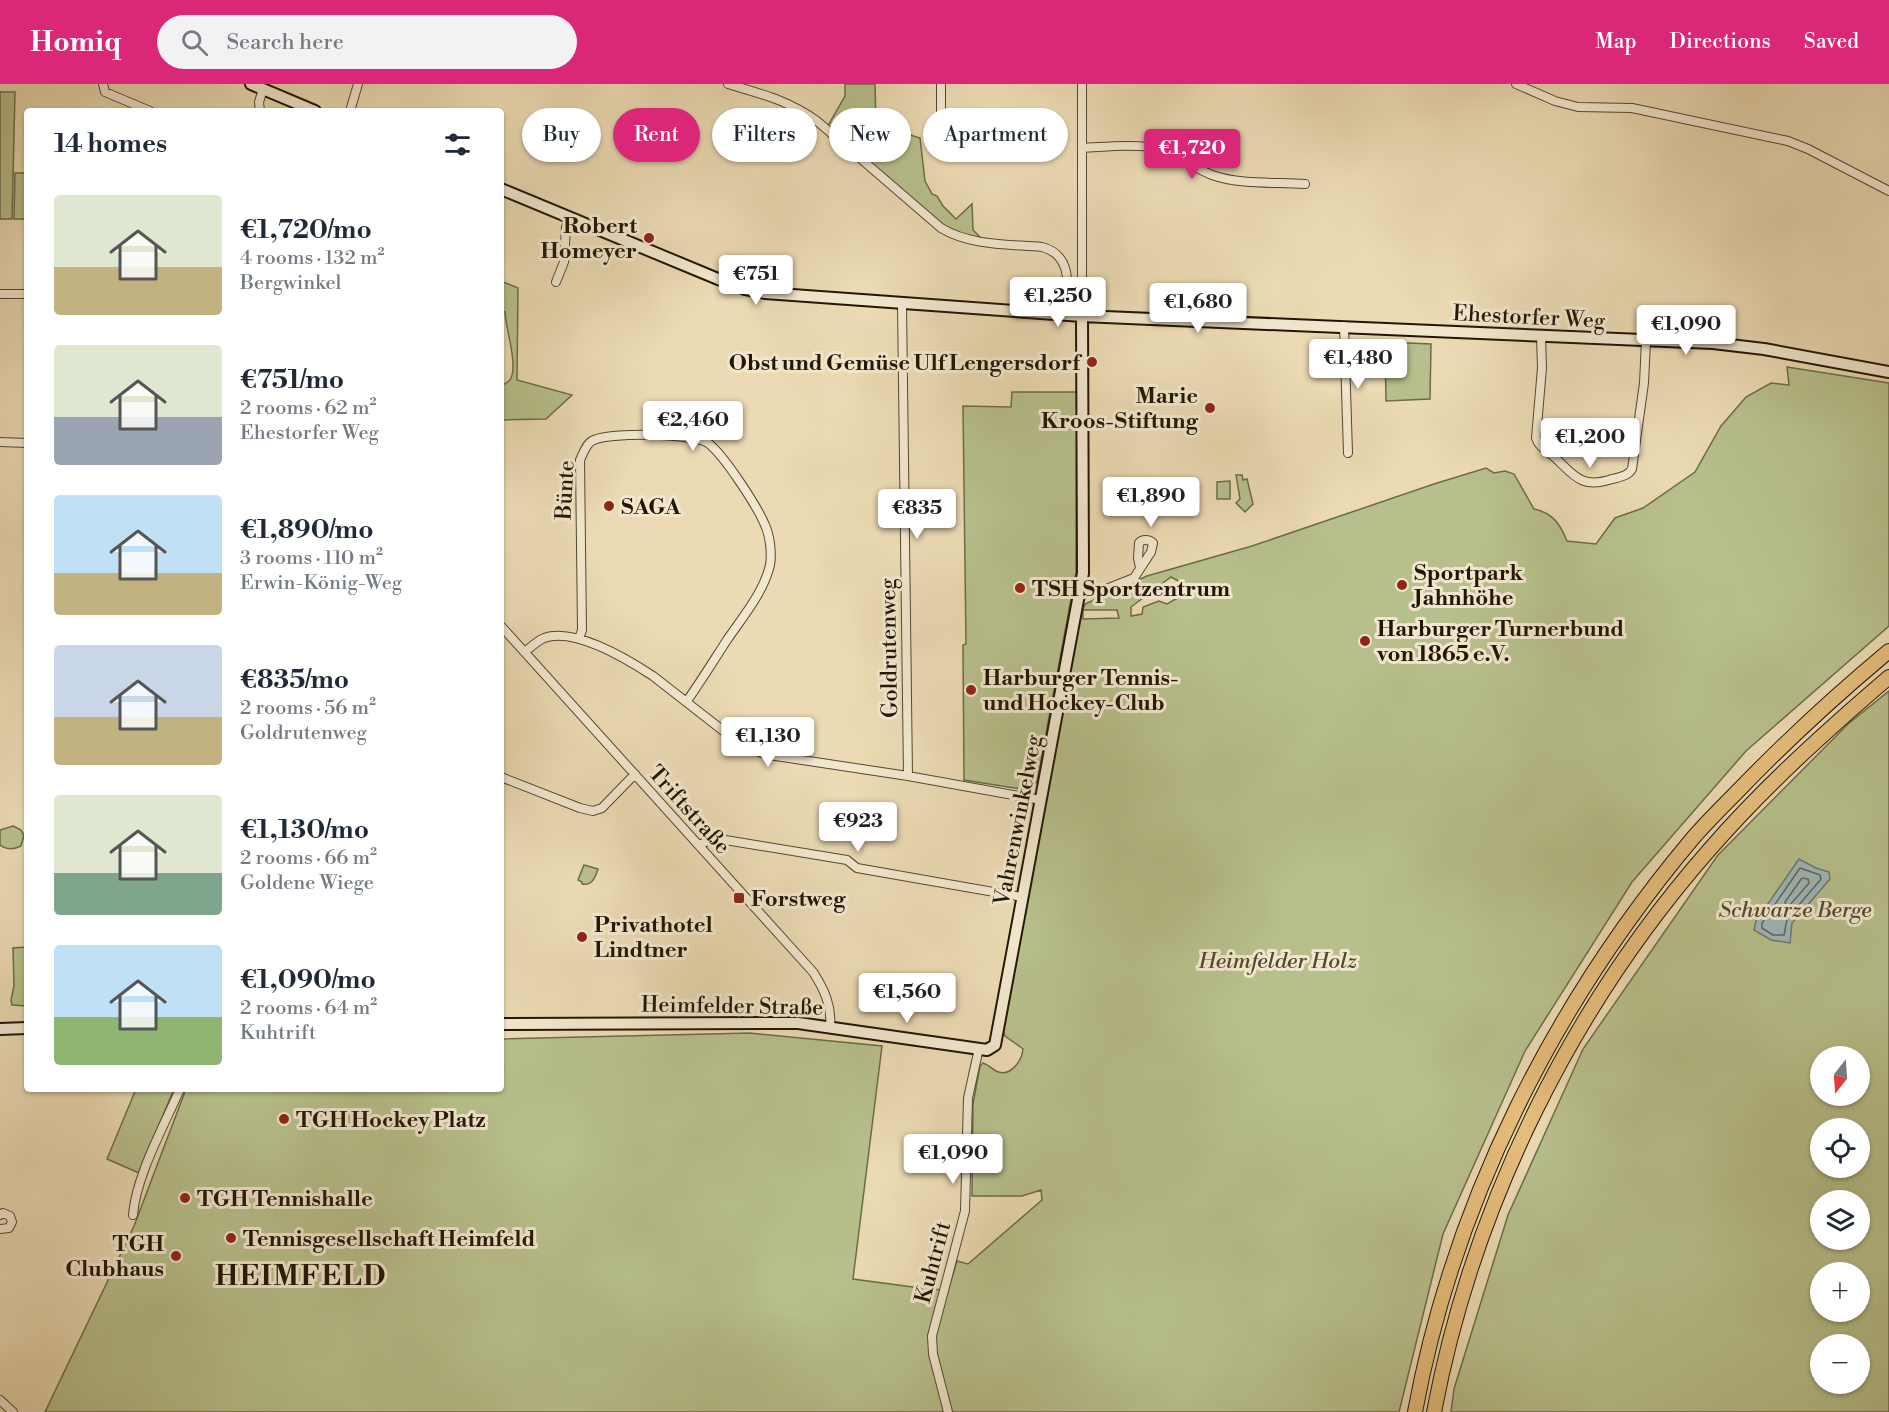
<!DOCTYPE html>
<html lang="en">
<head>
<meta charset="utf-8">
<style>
  body { margin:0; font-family:"Libre Bodoni",serif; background:#f2f2f3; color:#1f2937; height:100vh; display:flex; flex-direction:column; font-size:22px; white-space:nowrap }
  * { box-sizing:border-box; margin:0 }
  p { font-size:20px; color:#747a83 }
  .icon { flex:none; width:33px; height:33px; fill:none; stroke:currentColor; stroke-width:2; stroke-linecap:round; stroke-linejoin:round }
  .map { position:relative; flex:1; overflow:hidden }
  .sheet { position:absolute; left:24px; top:24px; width:480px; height:984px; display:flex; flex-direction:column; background:#fff; border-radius:6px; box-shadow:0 2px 4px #0004 }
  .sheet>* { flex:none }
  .top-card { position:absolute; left:522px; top:24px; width:570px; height:54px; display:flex; gap:12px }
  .needle { width:39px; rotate:197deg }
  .buttons { position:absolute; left:1810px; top:962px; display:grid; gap:12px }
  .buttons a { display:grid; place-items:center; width:60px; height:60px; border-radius:50%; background:#fff; box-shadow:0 2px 4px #0004; font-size:30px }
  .price { position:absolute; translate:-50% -51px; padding:0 14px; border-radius:6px; background:#fff; color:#222; font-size:20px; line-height:39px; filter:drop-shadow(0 2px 3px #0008) }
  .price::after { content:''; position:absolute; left:50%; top:36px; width:18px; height:14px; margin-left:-9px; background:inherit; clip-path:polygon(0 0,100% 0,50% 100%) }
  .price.current { background:#db2777; color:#fff }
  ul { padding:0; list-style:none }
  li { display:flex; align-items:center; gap:18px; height:150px; padding:0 30px }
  li span { display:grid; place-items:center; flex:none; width:168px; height:120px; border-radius:6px; color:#555 }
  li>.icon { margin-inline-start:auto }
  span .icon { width:72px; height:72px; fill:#fffc; stroke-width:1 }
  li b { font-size:26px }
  h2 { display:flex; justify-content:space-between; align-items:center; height:72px; padding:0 30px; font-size:26px }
  .chip { padding:0 21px; border-radius:27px; background:#fff; box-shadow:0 2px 4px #0004; font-size:21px; line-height:54px }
  .chip.current { background:#db2777; color:#fff }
  header { display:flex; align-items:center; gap:36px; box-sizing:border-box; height:84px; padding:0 30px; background:#db2777; color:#fff }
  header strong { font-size:28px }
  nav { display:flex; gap:33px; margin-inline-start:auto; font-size:21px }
  .search { width:420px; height:54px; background:#f2f2f3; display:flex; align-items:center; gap:15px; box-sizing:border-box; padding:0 21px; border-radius:33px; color:#747a83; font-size:22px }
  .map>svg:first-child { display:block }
  .green { fill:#b7c08c; stroke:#6c6b48; stroke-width:1.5; fill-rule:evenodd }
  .water { fill:#9eb7b9; stroke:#6c7771; stroke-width:1.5 }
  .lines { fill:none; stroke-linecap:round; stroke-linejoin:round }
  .shore { stroke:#60665f; stroke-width:1.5 }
  .street-casing { stroke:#544730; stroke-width:10 }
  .secondary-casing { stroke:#211605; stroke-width:14 }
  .highway-casing { stroke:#211605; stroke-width:16 }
  .street { stroke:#f2e7ce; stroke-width:8 }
  .secondary { stroke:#f2e7ce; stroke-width:10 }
  .highway { stroke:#e6bd7a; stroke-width:14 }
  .poi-dot { fill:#8f2418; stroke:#f2e7ce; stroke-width:2 }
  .labels { text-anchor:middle; stroke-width:6; stroke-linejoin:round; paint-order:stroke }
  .poi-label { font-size:22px; font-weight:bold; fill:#211605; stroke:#f2e7ce; text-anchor:start }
  .street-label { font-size:22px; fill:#211605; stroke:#f2e7ce }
  .park-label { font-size:22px; font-style:italic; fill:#4e492e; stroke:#f2e7ce }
  .district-label { font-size:28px; font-weight:bold; letter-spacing:1.5px; fill:#211605; stroke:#f2e7ce }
</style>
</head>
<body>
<header>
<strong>Homiq</strong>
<div class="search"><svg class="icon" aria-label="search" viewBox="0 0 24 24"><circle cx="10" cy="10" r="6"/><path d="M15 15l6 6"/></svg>Search here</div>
<nav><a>Map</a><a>Directions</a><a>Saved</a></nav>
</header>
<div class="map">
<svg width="1889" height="1328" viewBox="0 0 1889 1328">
  <rect width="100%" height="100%" fill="#ebdab3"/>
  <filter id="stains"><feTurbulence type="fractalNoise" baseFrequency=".00333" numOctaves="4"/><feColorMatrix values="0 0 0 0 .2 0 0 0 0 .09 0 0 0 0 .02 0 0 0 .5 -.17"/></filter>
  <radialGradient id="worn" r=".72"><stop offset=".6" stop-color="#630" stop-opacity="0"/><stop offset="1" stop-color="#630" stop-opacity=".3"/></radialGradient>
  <path class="green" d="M845,0H875L876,40L920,54L925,97L932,110L937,112L943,122L956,135L972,120L973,146L985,158L953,151L826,45L845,12Z
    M0,8H15L12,135H0Z
    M15,89H27V135H14Z
    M501,197L518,204L517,296L572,311L546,335L501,336V303C503,300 507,299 509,297C520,285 505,243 505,228L501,226Z
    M1385,258L1431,260L1430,315L1386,317Z
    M1787,283L1889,299V542L1746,667L1632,798L1525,967L1443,1150L1399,1328H45L134,1142L186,1005H501V955L750,949L882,962L853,1195L928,1205L948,1206L957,1177L968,1180L1042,1116L1041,1106L1022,1112H972L973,1020L980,982L983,979C989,981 991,984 996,987C1010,994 1022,977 1023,965L1005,952L1002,944L1080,533L1085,520L1147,492L1252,462L1434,400L1486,384L1494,389L1505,387L1514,390L1534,425C1553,429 1560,440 1567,457L1596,460L1615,434L1643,424L1695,388L1721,342L1746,313L1771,299L1789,301ZM1171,493L1184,500L1179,507L1183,511L1167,520L1159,517L1143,523L1142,530L1131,532V523ZM1083,526H1117L1119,534L1083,535Z
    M1012,308H1077L1076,488L1037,698L1028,706L964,696L963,561L966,560L963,322L1011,323Z
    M1236,391H1242L1243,396L1247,395L1253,420L1245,428L1236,419L1240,415Z
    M1230,397V415H1217V398Z
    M1889,607V1328H1451L1454,1305L1508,1131L1583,965L1718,771L1848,640ZM1821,972H1860V1011H1821ZM1821,1044H1860V1083H1821ZM1821,1116H1860V1155H1821ZM1821,1188H1860V1227H1821ZM1821,1260H1860V1299H1821Z
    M13,742L21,746L24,751L21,762C13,766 7,766 0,761V746Z
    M584,781L598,785C595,794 592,802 582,800V798L578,796Z
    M27,863V922L12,921L11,916L14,902L13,864Z
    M136,1005H174L139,1089L107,1075Z"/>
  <path class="water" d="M1799,775L1816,784L1829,788L1830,795L1792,839L1790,859L1771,856L1754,846L1756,837Z"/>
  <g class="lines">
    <path class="shore" d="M1800,784L1820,791L1821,795L1787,835L1784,851H1773L1762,844V839Z
      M1802,794L1808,795L1809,799L1790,821L1786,822L1785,818Z"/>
    <defs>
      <path id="street" d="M103,0L105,8L150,27
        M728,0C761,10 788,16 817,37L941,144C971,162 1008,160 1042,163C1074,171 1067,205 1068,231
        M941,0V29L955,49
        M1082,0V232
        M1516,0L1555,17L1578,23L1632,24L1788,57L1808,65L1889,107
        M260,27L259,18L263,5
        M350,27L358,0
        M1082,64C1104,63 1127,60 1148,63C1171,65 1191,83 1212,91C1240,101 1275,98 1305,100
        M556,198L564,178L566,143L570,134
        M0,210H27
        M902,219L908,692
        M1344,242L1348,369
        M1541,252L1542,284L1536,354C1539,363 1545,365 1552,371C1573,389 1579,406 1612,395C1620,393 1628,392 1632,385L1644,299L1646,257
        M0,358L27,359
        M1080,510L1096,509L1134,494L1151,468L1153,459C1149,455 1142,455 1139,459L1138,474L1140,484
        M501,542L813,888C824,905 832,922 830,942
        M579,555L582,546L580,376C583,370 586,360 592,357C607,348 693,349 708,359C724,371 757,422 765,441C770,452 772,469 770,481C764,508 742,534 727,556C714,576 701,597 687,617
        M525,568C531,563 537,557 544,554C575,543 627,575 653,592L744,663L769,671L908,692L1041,716
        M501,693L580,724L593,727L602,724L635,690
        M700,761L713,754L847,776L857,784L1022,813
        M0,1131L3,1129L10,1132L12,1138L9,1144L0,1145
        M133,1131C136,1092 164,1042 180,1005
        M0,1316L13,1328
        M948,1328L933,1270L932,1252L965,1127L968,1014L979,964"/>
      <path id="secondary" d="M251,0L315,27
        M501,105L718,195L745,205L765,209L1082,232L1713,259L1764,265L1889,288
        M501,940L798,939L987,966L995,961L1083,489L1082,232
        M0,945L27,944"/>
      <path id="highway" d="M1415,1328C1454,1117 1555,918 1693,754C1706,739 1720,725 1734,711C1783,660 1835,612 1889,567
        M1434,1328C1473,1122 1571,923 1710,765C1764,703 1826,647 1889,593"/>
    </defs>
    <use href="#street" class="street-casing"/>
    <use href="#secondary" class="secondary-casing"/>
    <use href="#highway" class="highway-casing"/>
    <use href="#street" class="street"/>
    <use href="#secondary" class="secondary"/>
    <use href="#highway" class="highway"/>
  </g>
  <g class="poi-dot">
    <circle cx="649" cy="154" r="6"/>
    <circle cx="1092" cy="278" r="6"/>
    <circle cx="1210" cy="324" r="6"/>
    <circle cx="609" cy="422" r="6"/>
    <circle cx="1402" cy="501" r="6"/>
    <circle cx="1020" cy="504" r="6"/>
    <circle cx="1365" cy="557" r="6"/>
    <circle cx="971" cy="606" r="6"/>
    <rect x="733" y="808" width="12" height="12" rx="3"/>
    <circle cx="582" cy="853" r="6"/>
    <circle cx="284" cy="1035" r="6"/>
    <circle cx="185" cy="1114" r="6"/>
    <circle cx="231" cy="1154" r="6"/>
    <circle cx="176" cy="1172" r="6"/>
  </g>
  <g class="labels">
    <g class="poi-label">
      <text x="637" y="149" text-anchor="end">Robert<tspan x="637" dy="25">Homeyer</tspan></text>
      <text x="1080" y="286" text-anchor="end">Obst und Gemüse Ulf Lengersdorf</text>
      <text x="1198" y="319" text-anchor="end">Marie<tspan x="1198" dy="25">Kroos-Stiftung</tspan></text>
      <text x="621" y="430">SAGA</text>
      <text x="1414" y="496">Sportpark<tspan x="1414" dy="25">Jahnhöhe</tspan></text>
      <text x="1032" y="512">TSH Sportzentrum</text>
      <text x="1377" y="552">Harburger Turnerbund<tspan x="1377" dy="25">von 1865 e.V.</tspan></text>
      <text x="983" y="601">Harburger Tennis-<tspan x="983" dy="25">und Hockey-Club</tspan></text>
      <text x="751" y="822">Forstweg</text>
      <text x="594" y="848">Privathotel<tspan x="594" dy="25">Lindtner</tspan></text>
      <text x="296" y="1043">TGH Hockey Platz</text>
      <text x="197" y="1122">TGH Tennishalle</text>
      <text x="243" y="1162">Tennisgesellschaft Heimfeld</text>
      <text x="164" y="1167" text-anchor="end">TGH<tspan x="164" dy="25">Clubhaus</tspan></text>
    </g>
    <g class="street-label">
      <text transform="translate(1529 232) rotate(3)" y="8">Ehestorfer Weg</text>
      <text transform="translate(564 406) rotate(-87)" y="8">Bünte</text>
      <text transform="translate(888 564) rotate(-91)" y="8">Goldrutenweg</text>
      <text transform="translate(690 725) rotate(48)" y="8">Triftstraße</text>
      <text transform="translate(1017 736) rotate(-79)" y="8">Vahrenwinkelweg</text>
      <text transform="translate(732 921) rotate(1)" y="8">Heimfelder Straße</text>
      <text transform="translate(932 1178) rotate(-75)" y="8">Kuhtrift</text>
    </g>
    <g class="park-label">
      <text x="1795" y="833">Schwarze Berge</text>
      <text x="1278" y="884">Heimfelder Holz</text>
    </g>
    <g class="district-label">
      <text x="301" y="1201">HEIMFELD</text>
    </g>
  </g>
  <rect width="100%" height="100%" filter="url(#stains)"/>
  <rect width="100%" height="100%" fill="url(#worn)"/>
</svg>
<div class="buttons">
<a><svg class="needle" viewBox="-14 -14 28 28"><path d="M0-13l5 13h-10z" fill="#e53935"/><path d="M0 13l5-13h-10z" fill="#747a83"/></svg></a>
<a><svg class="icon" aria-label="locate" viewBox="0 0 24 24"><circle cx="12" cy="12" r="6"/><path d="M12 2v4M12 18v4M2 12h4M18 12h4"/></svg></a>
<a><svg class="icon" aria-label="layers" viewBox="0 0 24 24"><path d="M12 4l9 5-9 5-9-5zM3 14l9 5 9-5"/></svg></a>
<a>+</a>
<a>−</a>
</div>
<b class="price current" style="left:1192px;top:96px">€1,720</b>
<b class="price" style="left:756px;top:222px">€751</b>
<b class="price" style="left:1058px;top:244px">€1,250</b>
<b class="price" style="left:1198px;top:250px">€1,680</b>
<b class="price" style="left:1686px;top:272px">€1,090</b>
<b class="price" style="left:1358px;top:306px">€1,480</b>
<b class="price" style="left:693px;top:368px">€2,460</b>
<b class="price" style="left:1590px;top:385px">€1,200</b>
<b class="price" style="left:1151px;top:444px">€1,890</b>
<b class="price" style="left:917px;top:456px">€835</b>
<b class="price" style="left:768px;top:684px">€1,130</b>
<b class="price" style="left:858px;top:769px">€923</b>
<b class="price" style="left:907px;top:940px">€1,560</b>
<b class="price" style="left:953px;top:1101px">€1,090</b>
<div class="top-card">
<a class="chip">Buy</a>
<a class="chip current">Rent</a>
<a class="chip">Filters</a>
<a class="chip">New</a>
<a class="chip">Apartment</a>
</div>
<section class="sheet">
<h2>14 homes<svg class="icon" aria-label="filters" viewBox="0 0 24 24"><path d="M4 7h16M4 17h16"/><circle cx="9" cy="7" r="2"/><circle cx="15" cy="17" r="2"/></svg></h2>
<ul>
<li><span style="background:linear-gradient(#dfe7d0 60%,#c2b280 0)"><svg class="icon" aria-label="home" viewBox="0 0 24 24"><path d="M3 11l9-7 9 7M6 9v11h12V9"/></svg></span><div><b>€1,720/mo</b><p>4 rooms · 132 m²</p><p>Bergwinkel</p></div></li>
<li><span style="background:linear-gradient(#dfe7d0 60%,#9aa5b1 0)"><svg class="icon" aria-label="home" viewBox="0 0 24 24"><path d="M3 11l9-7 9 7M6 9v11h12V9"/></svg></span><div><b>€751/mo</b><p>2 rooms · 62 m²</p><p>Ehestorfer Weg</p></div></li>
<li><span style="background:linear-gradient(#bfe0f5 65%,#c2b280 0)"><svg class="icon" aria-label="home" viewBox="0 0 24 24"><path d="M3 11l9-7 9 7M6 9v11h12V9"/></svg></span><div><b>€1,890/mo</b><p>3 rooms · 110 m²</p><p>Erwin-König-Weg</p></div></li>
<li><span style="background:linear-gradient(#c9d6e8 60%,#c2b280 0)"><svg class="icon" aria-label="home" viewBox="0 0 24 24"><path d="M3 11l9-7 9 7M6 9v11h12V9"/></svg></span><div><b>€835/mo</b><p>2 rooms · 56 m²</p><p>Goldrutenweg</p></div></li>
<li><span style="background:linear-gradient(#dfe7d0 65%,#7fa58c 0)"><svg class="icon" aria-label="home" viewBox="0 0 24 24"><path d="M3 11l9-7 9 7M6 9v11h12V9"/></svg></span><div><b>€1,130/mo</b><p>2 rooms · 66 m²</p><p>Goldene Wiege</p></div></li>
<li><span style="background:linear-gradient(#bfe0f5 60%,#8fb573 0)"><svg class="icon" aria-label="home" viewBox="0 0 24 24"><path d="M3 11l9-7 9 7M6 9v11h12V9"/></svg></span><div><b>€1,090/mo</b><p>2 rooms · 64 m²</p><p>Kuhtrift</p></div></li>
</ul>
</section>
</div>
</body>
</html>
